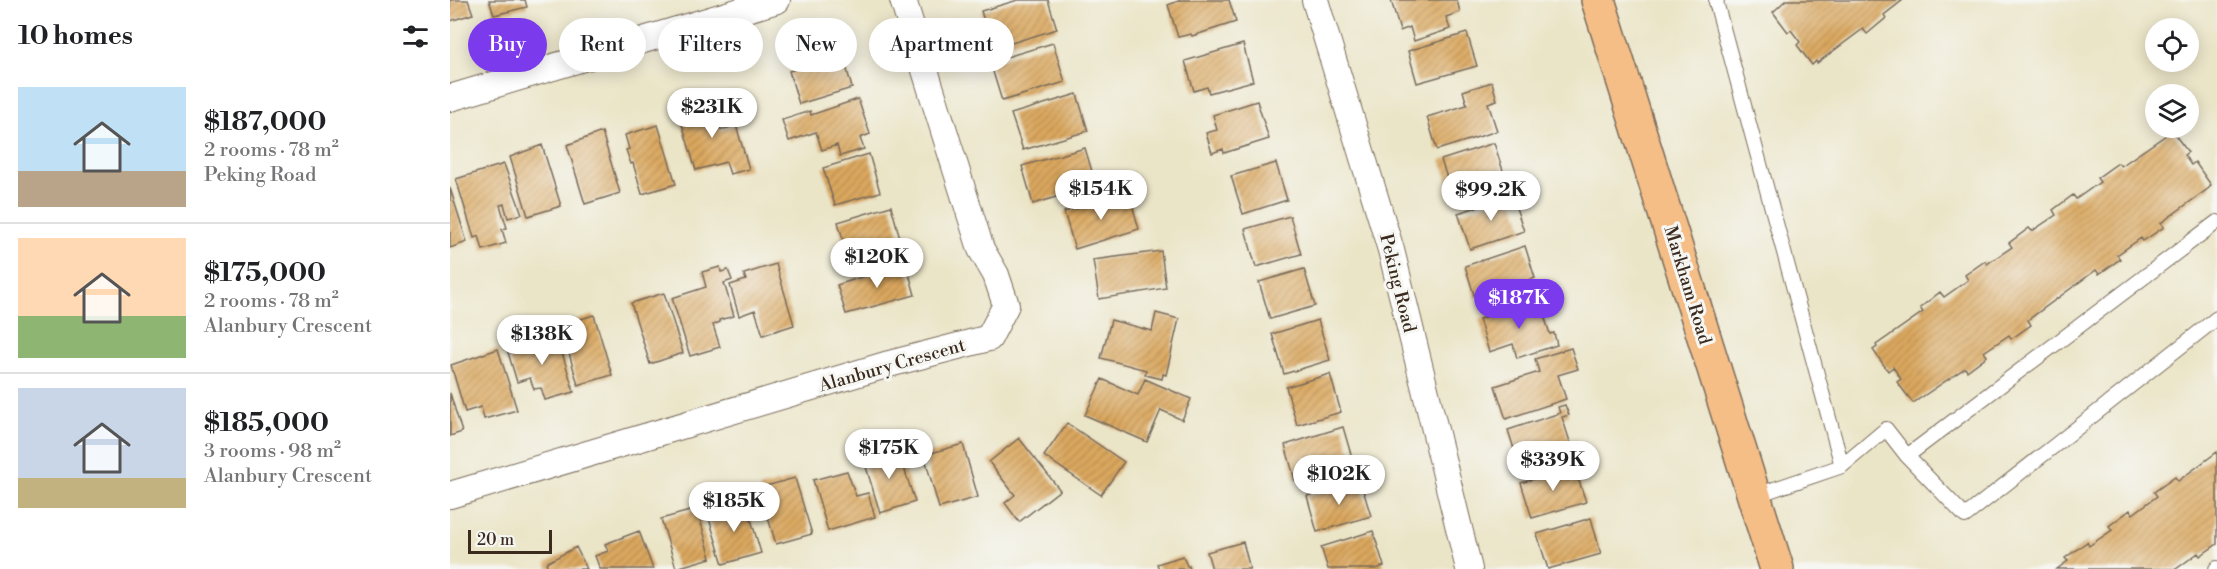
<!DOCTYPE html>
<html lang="en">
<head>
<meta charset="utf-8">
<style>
  body { margin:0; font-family:"Libre Bodoni",serif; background:#f2f2f2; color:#202124; height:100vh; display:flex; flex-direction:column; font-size:22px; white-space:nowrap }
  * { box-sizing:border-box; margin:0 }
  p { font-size:20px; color:#757577 }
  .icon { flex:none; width:33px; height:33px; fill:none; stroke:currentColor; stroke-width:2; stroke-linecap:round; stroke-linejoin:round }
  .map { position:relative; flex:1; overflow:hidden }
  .details { display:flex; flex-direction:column; background:#fff; width:450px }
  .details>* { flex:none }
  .hud { position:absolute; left:18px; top:18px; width:570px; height:54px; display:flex; gap:12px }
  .fabs { position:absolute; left:1695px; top:18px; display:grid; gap:12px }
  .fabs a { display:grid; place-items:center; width:54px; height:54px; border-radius:50%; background:#fff; box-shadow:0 3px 15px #0003; font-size:30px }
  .scale { position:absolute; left:18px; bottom:15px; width:84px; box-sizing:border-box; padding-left:6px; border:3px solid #3b2a1e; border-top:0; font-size:16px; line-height:21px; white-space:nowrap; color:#3b2a1e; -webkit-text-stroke:4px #f6f6f2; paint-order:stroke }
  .price { position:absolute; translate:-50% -51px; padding:0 14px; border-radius:21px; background:#fff; color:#222; font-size:20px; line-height:39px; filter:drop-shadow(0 2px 3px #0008) }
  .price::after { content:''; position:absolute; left:50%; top:36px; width:18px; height:14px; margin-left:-9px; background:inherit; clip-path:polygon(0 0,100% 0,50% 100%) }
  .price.selected { background:#7c3aed; color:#fff }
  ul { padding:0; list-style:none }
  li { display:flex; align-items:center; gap:18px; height:150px; padding:0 18px }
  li+li { border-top:2px solid #e0e0e0 }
  li span { display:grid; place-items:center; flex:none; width:168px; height:120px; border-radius:0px; color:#555 }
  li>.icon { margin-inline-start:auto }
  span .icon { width:72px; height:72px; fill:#fffc; stroke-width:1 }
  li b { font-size:26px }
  h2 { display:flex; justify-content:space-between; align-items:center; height:72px; padding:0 18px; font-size:26px }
  .pill { padding:0 21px; border-radius:27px; background:#fff; box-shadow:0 3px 15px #0003; font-size:21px; line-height:54px }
  .pill.selected { background:#7c3aed; color:#fff }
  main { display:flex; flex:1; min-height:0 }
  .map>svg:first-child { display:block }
  .building { fill:url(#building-hatch) }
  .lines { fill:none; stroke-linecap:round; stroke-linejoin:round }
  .lane-casing { stroke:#796b5a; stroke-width:16 }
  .street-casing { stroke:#796b5a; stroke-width:28 }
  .primary-casing { stroke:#796b5a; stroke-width:36 }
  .lane { stroke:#fff; stroke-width:14 }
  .street { stroke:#fff; stroke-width:26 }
  .primary { stroke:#f6be87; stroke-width:33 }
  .labels { text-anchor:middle; stroke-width:6; stroke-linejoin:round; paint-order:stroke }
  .street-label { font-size:18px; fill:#3b2a1e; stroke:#f6f6f2 }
</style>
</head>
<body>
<main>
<section class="details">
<h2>10 homes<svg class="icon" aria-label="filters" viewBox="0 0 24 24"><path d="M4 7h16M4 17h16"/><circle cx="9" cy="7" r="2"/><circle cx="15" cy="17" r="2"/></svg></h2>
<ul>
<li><span style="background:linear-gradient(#bfe0f5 70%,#b9a48a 0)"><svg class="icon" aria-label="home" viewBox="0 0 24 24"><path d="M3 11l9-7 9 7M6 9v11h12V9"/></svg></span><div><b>$187,000</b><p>2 rooms · 78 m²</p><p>Peking Road</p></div></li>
<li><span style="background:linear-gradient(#ffd9b3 65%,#8fb573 0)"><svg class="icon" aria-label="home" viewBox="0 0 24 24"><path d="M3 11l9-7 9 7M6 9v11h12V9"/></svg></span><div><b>$175,000</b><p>2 rooms · 78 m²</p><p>Alanbury Crescent</p></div></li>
<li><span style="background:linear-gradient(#c9d6e8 75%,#c2b280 0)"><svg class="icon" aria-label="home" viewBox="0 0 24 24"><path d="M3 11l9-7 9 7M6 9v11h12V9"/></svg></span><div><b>$185,000</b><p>3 rooms · 98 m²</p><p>Alanbury Crescent</p></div></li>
</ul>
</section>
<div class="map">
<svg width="1767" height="569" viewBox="0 0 1767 569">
  <defs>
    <pattern id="building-hatch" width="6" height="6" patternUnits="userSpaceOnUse" patternTransform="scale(1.5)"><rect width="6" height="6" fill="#dba85e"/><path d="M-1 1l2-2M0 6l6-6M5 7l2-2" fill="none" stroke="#b3894d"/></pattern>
  </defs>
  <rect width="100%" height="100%" fill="#f6f6f2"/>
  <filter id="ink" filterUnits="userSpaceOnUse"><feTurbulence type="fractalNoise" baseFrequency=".0167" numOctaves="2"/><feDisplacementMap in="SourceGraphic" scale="12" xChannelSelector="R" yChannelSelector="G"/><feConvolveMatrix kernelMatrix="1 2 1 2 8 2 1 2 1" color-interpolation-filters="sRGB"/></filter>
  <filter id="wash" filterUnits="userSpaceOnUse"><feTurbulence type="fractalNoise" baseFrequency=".008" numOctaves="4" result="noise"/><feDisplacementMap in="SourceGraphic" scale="24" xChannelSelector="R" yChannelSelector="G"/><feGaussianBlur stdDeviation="1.35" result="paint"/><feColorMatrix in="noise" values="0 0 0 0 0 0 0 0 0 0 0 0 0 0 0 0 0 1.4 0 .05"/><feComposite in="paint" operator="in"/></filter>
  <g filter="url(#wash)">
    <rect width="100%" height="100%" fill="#ebe5c8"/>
    <g id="blocks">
      <path class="building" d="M0,0H18L23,14L0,21Z
        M39,0H75L77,7L44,15Z
        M568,0H598L607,29L542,49L531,11Z
        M731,0H779L786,22L742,36L741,34L728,37L718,5Z
        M941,0H1007L1010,12L996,17L1000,29L964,41L960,27L950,31Z
        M1336,0H1453L1434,15L1436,18L1417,34L1413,29L1367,63L1366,61L1362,65L1347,45L1350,42L1341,30L1338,32L1323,12Z
        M1017,33L1027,66L967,83L958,51Z
        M603,43L615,82L552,101L540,62Z
        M793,44L803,81L759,93L757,87L744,91L735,61Z
        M393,55L402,88L349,104L339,71Z
        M1042,82L1047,100L1038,103L1047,131L987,150L977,117L1017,105L1013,91Z
        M627,94L638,131L573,150L561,114Z
        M261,99L271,130L286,125L299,169L280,174L276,162L246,170L228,111Z
        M408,99L420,134L410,138L414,149L390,156L387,145L372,150L366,132L339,141L332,120L360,111L361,115Z
        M807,101L819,139L774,153L773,149L762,153L756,133L767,130L763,115Z
        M208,125L226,184L192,194L183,163L181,164L176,150L179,149L175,135Z
        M1722,131L1738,152L1734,155L1741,165L1745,162L1761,185L1759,188L1711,223L1714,227L1693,241L1691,238L1667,255L1670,259L1649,274L1646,270L1578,320L1581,325L1561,339L1559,335L1534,352L1537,356L1517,371L1515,368L1463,403L1447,382L1451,379L1443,367L1438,371L1423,350L1427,347L1426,345L1473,312L1470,308L1490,292L1494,297L1518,280L1515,275L1535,261L1537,264L1562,247L1559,243L1579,228L1582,231L1606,215L1603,210L1623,195L1626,199L1650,182L1647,178L1668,163L1671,166Z
        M152,132L170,193L135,204L117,145Z
        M1044,143L1056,180L1003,196L991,160Z
        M92,145L111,206L78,216L60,157Z
        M635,148L646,185L583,204L572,166Z
        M419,154L430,192L385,205L373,168Z
        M826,163L837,200L793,214L781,176Z
        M54,164L72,214L58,218L54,204L50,205L57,228L52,229L56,243L33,250L29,236L24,238L6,179Z
        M0,188L17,242L0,248Z
        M679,194L689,229L625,249L614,212Z
        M1062,196L1074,231L1020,249L1008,213Z
        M441,206L450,238L397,254L388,222Z
        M840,216L851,254L806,267L795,229Z
        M1075,246L1085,278L1025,298L1015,266Z
        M711,251L716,288L649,299L643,260Z
        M456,263L465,295L396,314L387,285Z
        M326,264L344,325L313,335L305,310L289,316L280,285L296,280L294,274Z
        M270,267L271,272L278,270L282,280L274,283L284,316L269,320L270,322L263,325L270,347L240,356L222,298L256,287L252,272Z
        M854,269L865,306L820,319L809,282Z
        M214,293L233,353L200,364L181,303Z
        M1089,300L1100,334L1104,333L1107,345L1067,358L1063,344L1039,352L1029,319Z
        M706,313L729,319L716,375L713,374L712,379L695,375L696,370L651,358L661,320L702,331Z
        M144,315L162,375L128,385L111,325Z
        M868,320L880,360L834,374L822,334Z
        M106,333L124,392L95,400L91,388L84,389L80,378L67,382L57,349Z
        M1121,348L1128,369L1108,375L1116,399L1056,419L1045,386L1089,372L1085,359Z
        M48,349L67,410L34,419L31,407L15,412L1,365Z
        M880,374L891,412L847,425L836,387Z
        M652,379L688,395L695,379L741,399L732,420L711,410L697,442L635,415Z
        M0,393L12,432L0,436Z
        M1115,405L1119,415L1112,417L1122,448L1069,465L1058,430L1110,413L1108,407Z
        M617,423L674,462L651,495L594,456Z
        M893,427L904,465L845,480L835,445Z
        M569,438L610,490L569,522L555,503L565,495L539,462Z
        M513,444L528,497L489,508L474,455Z
        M447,446L465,502L430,513L413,457Z
        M1767,452V544L1750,556L1748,553L1726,569H1607L1618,561L1615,558L1637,542L1639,546L1662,530L1659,526L1680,510L1683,514L1707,496L1704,492L1725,477L1728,481Z
        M1124,466L1136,502L1082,518L1071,483Z
        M397,471L406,496L418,493L425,517L378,531L363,480Z
        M345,478L362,534L326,544L309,488Z
        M910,480L921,516L867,532L857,496Z
        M284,503L286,509L297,506L311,553L273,564L257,512Z
        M247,509L261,558L226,568L211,519Z
        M1141,518L1151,554L1098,569L1087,534Z
        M189,531L203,569H150L145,556L158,551L155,544Z
        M923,531L934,566L926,569H878L871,547Z
        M793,542L800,569H762L757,552Z
        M126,547L137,569H99L96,563Z
        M733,556L737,566H739L740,569H709L707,564Z"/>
    </g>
  </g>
  <g filter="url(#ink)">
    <use href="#blocks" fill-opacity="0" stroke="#796b5a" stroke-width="1.5"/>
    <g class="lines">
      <defs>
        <path id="lane" d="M1267,0L1266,2L1392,466
          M1457,456L1515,516L1767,318
          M1304,496L1392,466L1436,429L1457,456L1767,222
          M1766,569L1767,568"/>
        <path id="street" d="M865,0L941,250L1019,569
          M0,98L327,0
          M0,495L439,364L539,338L556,305L546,275L531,249L453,0"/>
        <path id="primary" d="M1148,0L1327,569"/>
      </defs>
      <use href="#lane" class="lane-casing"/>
      <use href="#street" class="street-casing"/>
      <use href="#primary" class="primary-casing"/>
      <use href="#lane" class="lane"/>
      <use href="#street" class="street"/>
      <use href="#primary" class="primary"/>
    </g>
  </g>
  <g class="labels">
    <g class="street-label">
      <text transform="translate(948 283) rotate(76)" y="6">Peking Road</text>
      <text transform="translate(1238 285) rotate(73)" y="6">Markham Road</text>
      <text transform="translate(442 365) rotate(-16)" y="6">Alanbury Crescent</text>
    </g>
  </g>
</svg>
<div class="fabs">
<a><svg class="icon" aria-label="locate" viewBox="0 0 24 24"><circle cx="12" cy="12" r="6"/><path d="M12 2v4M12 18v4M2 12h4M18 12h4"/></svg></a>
<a><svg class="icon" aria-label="layers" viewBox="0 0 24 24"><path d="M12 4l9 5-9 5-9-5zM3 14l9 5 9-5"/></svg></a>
</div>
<div class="scale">20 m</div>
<b class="price" style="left:262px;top:139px">$231K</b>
<b class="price" style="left:651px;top:221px">$154K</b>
<b class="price" style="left:1041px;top:222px">$99.2K</b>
<b class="price" style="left:427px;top:289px">$120K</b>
<b class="price selected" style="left:1069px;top:330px">$187K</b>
<b class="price" style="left:92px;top:366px">$138K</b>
<b class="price" style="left:439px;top:480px">$175K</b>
<b class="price" style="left:1103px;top:492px">$339K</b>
<b class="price" style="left:889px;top:506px">$102K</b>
<b class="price" style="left:284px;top:533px">$185K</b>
<div class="hud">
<a class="pill selected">Buy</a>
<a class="pill">Rent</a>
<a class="pill">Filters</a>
<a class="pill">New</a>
<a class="pill">Apartment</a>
</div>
</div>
</main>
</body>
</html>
